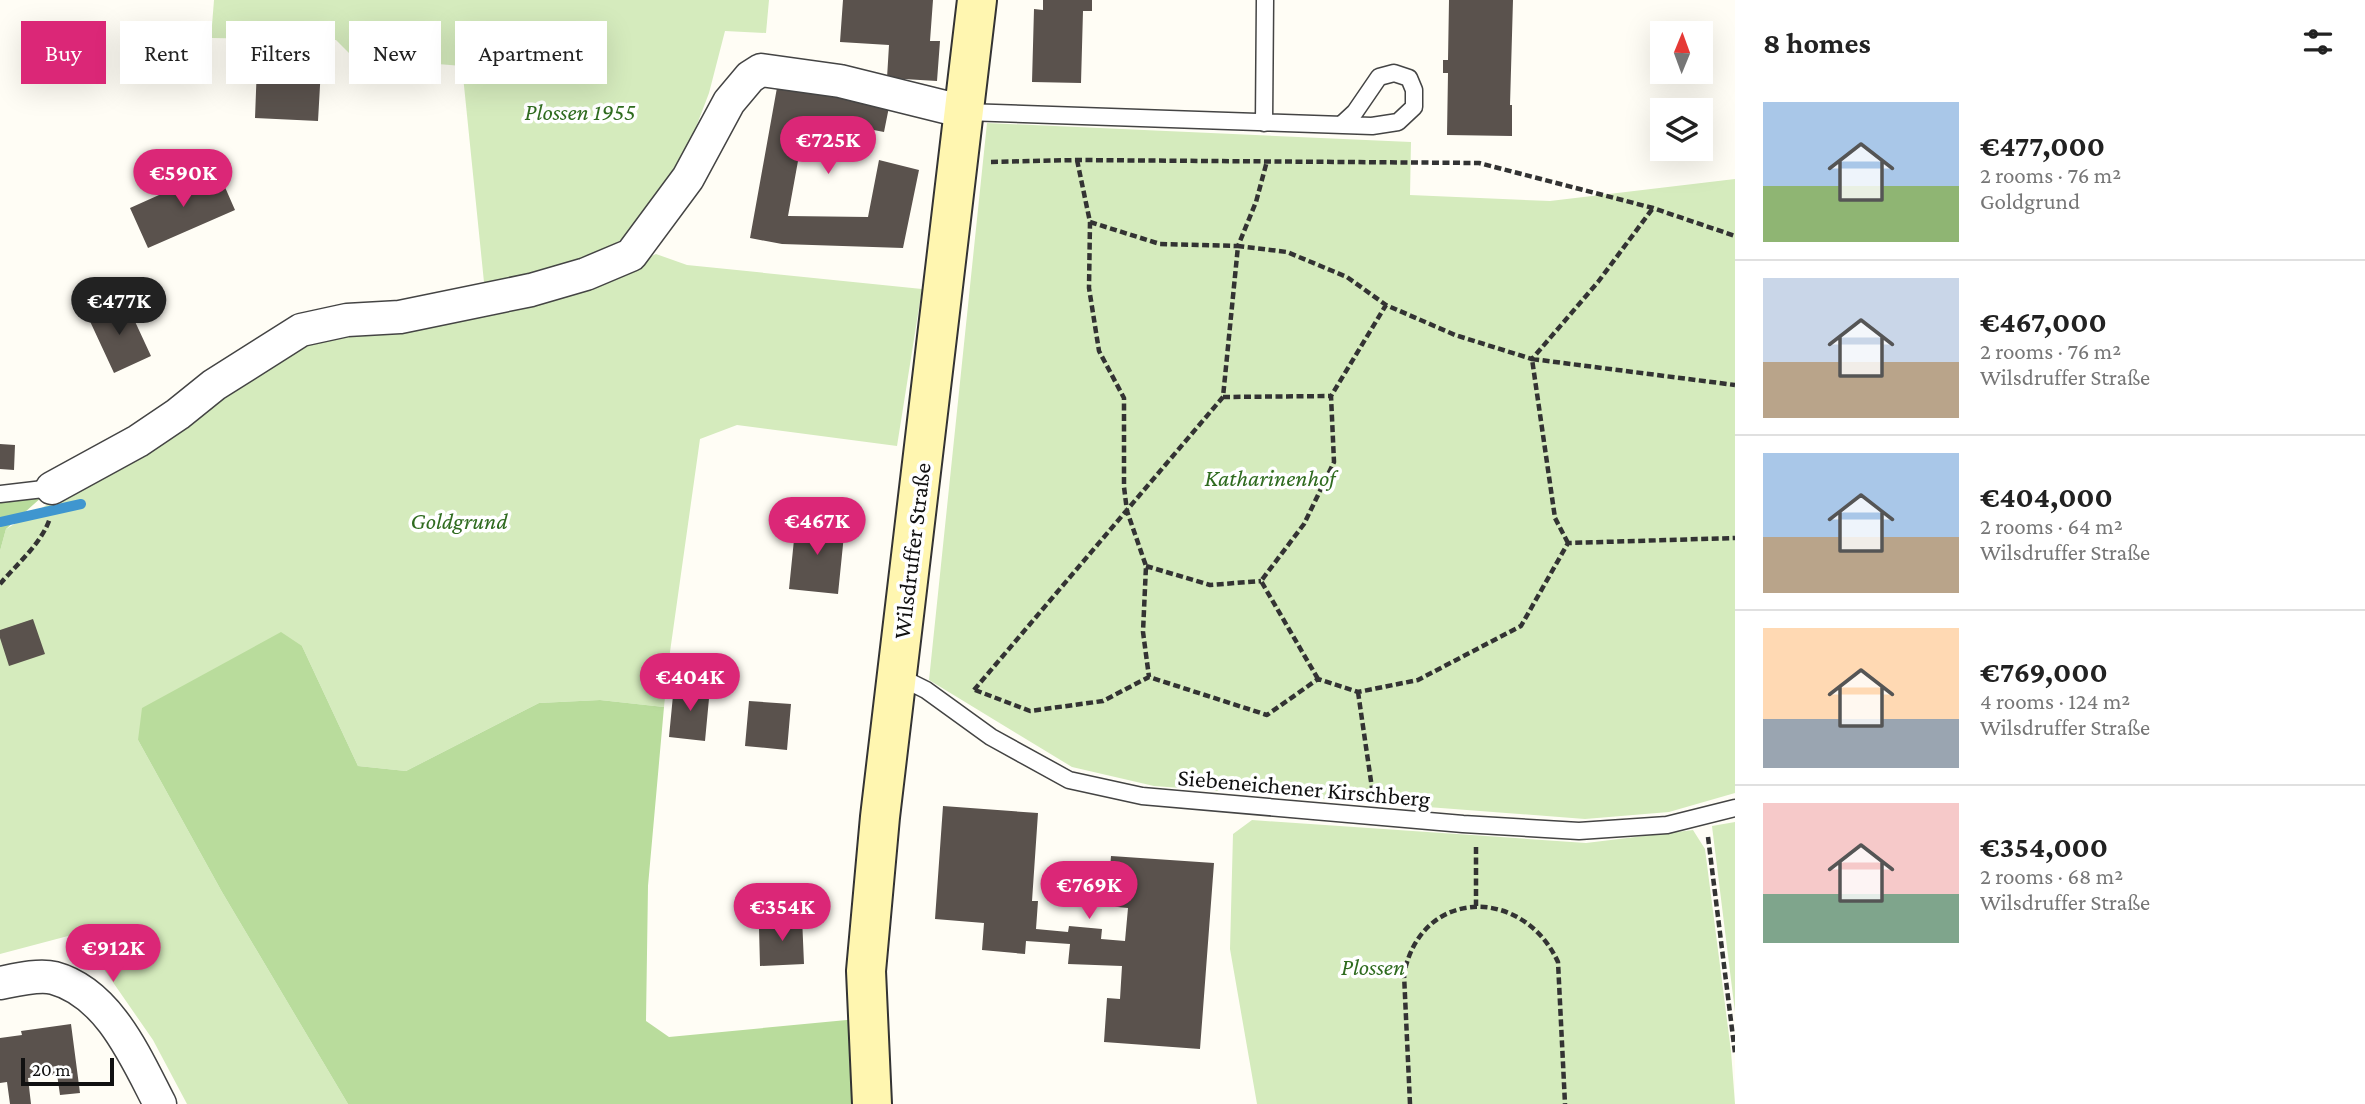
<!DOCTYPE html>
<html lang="en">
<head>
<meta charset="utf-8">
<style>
  body { margin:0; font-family:"Crimson Pro",serif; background:#f6f6f6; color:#222; height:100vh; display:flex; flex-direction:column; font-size:26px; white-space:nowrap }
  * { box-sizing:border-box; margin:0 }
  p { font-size:23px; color:#767676 }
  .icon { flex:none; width:38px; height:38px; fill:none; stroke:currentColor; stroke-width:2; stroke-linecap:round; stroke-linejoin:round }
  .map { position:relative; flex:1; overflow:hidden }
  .panel { display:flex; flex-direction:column; background:#fff; width:630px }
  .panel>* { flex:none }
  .guide { position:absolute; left:21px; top:21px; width:665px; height:63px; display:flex; gap:14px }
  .needle { width:46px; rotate:1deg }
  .buttons { position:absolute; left:1650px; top:21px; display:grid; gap:14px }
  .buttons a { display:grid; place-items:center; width:63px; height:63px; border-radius:0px; background:#fff; box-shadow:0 7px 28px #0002; font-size:35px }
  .scale { position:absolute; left:21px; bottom:18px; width:93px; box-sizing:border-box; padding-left:7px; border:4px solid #111; border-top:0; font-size:19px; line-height:24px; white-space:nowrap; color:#111; -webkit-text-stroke:5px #fff; paint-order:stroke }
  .price { position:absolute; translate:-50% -60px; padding:0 16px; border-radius:24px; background:#db2777; color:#fff; font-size:23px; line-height:46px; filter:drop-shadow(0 2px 4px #0008) }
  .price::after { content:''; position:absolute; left:50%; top:42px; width:21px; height:16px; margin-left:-10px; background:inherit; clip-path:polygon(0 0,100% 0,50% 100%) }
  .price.selected { background:#222; color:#fff }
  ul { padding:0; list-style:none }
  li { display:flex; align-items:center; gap:21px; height:175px; padding:0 28px }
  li+li { border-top:2px solid #e0e0e0 }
  li span { display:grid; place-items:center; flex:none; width:196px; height:140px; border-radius:0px; color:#555 }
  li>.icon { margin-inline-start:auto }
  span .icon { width:84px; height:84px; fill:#fffc; stroke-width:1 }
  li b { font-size:30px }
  h2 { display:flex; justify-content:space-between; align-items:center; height:84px; padding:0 28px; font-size:30px }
  .pill { padding:0 24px; border-radius:0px; background:#fff; box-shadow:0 7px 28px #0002; font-size:24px; line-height:63px }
  .pill.selected { background:#db2777; color:#fff }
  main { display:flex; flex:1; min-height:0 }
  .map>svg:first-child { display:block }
  .green { fill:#d5ebbd }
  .forest { fill:#b9dc9c }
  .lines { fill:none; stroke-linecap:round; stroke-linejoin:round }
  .stream { stroke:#3f96cf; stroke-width:10 }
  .building { fill:#5a524d }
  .service-casing { stroke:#444; stroke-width:19 }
  .minor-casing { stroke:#444; stroke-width:35 }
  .secondary-casing { stroke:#333; stroke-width:42 }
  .path { stroke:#333; stroke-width:4.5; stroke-dasharray:7 3.5; stroke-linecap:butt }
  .service { stroke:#fff; stroke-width:16 }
  .minor { stroke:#fff; stroke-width:32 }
  .secondary { stroke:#fff6b0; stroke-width:38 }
  .labels { text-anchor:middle; stroke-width:7; stroke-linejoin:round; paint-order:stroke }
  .park-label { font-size:24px; font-style:italic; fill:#2f6b1f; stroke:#fff }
  .street-label { font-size:24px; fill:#111; stroke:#fff }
</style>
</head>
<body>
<main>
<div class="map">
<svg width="1735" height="1104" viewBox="0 0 1735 1104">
  <rect width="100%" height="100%" fill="#fffdf5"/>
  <path class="green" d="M214,0H769L766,33L725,31L709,93L682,164L632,233L585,262L485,292L462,66L353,57L336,40L211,38Z
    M987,123L1411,142L1410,195L1550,201L1735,179V793L1669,812L1585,819L1154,786L1072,767L929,680Z
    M656,254L687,265L922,289L897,446L737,425L700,439L669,659L664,707L600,700L539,703L406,771L358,766L302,646L138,740L222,892L348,1104H187L153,1040L92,952L68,936L0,954V551L6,529L123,460L318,338L575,290Z
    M1252,820L1586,843L1693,830L1705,849L1731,1051L1735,1104H1257L1230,949L1233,834Z
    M1735,822V1012L1712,826Z"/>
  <path class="forest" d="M52,488L6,529L0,551V494Z
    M281,632L302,646L358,766L406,771L539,703L600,700L664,707L648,886L646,1021L669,1037L868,1018L872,1104H348L222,892L138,740L142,708Z"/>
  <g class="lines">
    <path class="stream" d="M0,522L81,504"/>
  </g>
  <path class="building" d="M843,0H933L930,41H940L937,81L887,78L889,45L840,42Z
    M1043,0H1092V11H1083L1081,83L1032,82L1034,9L1043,10Z
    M1449,0H1513L1510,105H1512V136L1447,135L1448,73H1443V60H1448Z
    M257,65L321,68L318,121L255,118Z
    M778,82L890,102L884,132L806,117L788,216L868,217L879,160L919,170L903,248L782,244L750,238Z
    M217,169L235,210L148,248L130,208Z
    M125,300L151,356L114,373L88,317Z
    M0,444L15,445L14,470L0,469Z
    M796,520L845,525L838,594L789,589Z
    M33,619L45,654L9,666L0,638V630Z
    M674,685L710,688L705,741L669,737Z
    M749,701L791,704L787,750L745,746Z
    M943,806L1038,813L1032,901H1038L1036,929L1068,932L1069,926L1102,929L1101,939L1125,941L1128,908L1107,906L1111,856L1214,863L1200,1049L1104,1042L1107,998L1120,999L1122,966L1068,964L1070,944L1026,941L1025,954L982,950L984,923L935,919Z
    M802,917L804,964L760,966L759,928H778V918Z
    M71,1024L80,1093L60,1095L57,1074L28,1078L31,1104H10L7,1082L0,1083V1038L22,1035L21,1031Z"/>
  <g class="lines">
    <defs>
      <path id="service" d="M965,112L1372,126L1398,122L1414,107V90L1409,78L1394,73L1379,77L1355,112L1341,125
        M1264,123L1265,0
        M0,494L52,488
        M898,676L926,690L991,737L1069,780L1142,796L1463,824L1579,831L1667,825L1735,808"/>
      <path id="minor" d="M52,488L138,441L178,414L214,385L301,330L347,320L400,317L531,290L586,274L631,255L688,178L729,102L750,77L761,70L840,81L965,112
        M0,983C15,980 39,974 54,978C109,993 136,1058 160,1104"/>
      <path id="secondary" d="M872,1104L866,971L880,817L977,0"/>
    </defs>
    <use href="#service" class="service-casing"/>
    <use href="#minor" class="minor-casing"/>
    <use href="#secondary" class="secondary-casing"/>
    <path class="path" d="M1077,160L1090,222L1089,288L1099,351L1124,398V487L1127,511L1146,566L1143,632L1149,677
      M991,162L1077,160L1479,163L1653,208L1735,236
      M1090,222L1160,244L1238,246L1256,202L1267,161
      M1223,397L1331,396
      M1568,543L1555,518L1532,359L1735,385
      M1146,566L1210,585L1261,581
      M0,584C17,564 42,543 50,518
      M1318,679L1261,581L1304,524L1334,462L1331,396L1386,305
      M974,690L1223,397L1238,246L1287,252L1347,277L1386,305L1455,335L1532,359L1598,282L1653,208
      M975,690L1030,711L1103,701L1149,677L1267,715L1318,679L1358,692L1418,680L1521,626L1568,543L1735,538
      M1358,692L1373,795
      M1708,837L1735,1053
      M1476,847V906
      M1410,1104L1404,974C1421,887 1523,886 1558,962L1565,1104"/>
    <use href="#service" class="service"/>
    <use href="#minor" class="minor"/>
    <use href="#secondary" class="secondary"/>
  </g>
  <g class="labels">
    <g class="park-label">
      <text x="580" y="120">Plossen 1955</text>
      <text x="1270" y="486">Katharinenhof</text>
      <text x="459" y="529">Goldgrund</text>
      <text x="1373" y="975">Plossen</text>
    </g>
    <g class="street-label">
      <text transform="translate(912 551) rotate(-83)" y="8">Wilsdruffer Straße</text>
      <text transform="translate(1304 788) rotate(5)" y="8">Siebeneichener Kirschberg</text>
    </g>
  </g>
</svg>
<div class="buttons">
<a><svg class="needle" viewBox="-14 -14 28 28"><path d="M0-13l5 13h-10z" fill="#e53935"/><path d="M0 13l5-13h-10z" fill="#767676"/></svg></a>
<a><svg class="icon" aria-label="layers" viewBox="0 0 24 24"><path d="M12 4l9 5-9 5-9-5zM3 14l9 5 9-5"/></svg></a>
</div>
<div class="scale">20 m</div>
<b class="price" style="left:828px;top:176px">€725K</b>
<b class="price" style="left:183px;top:209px">€590K</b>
<b class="price selected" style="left:119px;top:337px">€477K</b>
<b class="price" style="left:817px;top:557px">€467K</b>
<b class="price" style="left:690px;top:713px">€404K</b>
<b class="price" style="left:1089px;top:921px">€769K</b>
<b class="price" style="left:782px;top:943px">€354K</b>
<b class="price" style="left:113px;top:984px">€912K</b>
<div class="guide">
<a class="pill selected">Buy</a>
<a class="pill">Rent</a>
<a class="pill">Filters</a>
<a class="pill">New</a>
<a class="pill">Apartment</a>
</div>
</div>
<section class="panel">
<h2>8 homes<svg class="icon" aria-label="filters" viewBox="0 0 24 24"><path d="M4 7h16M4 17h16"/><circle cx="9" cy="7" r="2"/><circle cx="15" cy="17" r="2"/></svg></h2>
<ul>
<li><span style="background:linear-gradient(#a9c7e8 60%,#8fb573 0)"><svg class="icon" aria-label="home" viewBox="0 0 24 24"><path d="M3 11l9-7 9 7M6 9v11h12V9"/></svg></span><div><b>€477,000</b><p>2 rooms · 76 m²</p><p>Goldgrund</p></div></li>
<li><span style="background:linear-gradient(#c9d6e8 60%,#b9a48a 0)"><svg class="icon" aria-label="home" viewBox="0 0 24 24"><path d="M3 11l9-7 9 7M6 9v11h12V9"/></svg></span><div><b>€467,000</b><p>2 rooms · 76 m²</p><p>Wilsdruffer Straße</p></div></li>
<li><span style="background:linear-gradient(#a9c7e8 60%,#b9a48a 0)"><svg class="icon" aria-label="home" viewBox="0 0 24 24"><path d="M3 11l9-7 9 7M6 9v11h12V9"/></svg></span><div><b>€404,000</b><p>2 rooms · 64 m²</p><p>Wilsdruffer Straße</p></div></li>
<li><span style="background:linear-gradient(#ffd9b3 65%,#9aa5b1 0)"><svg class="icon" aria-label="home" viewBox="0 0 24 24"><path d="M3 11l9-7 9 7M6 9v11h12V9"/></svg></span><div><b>€769,000</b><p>4 rooms · 124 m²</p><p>Wilsdruffer Straße</p></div></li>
<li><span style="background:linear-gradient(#f6c9c9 65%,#7fa58c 0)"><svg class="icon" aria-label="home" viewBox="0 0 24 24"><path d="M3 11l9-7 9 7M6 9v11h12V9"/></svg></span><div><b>€354,000</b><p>2 rooms · 68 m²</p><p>Wilsdruffer Straße</p></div></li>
</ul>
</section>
</main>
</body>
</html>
